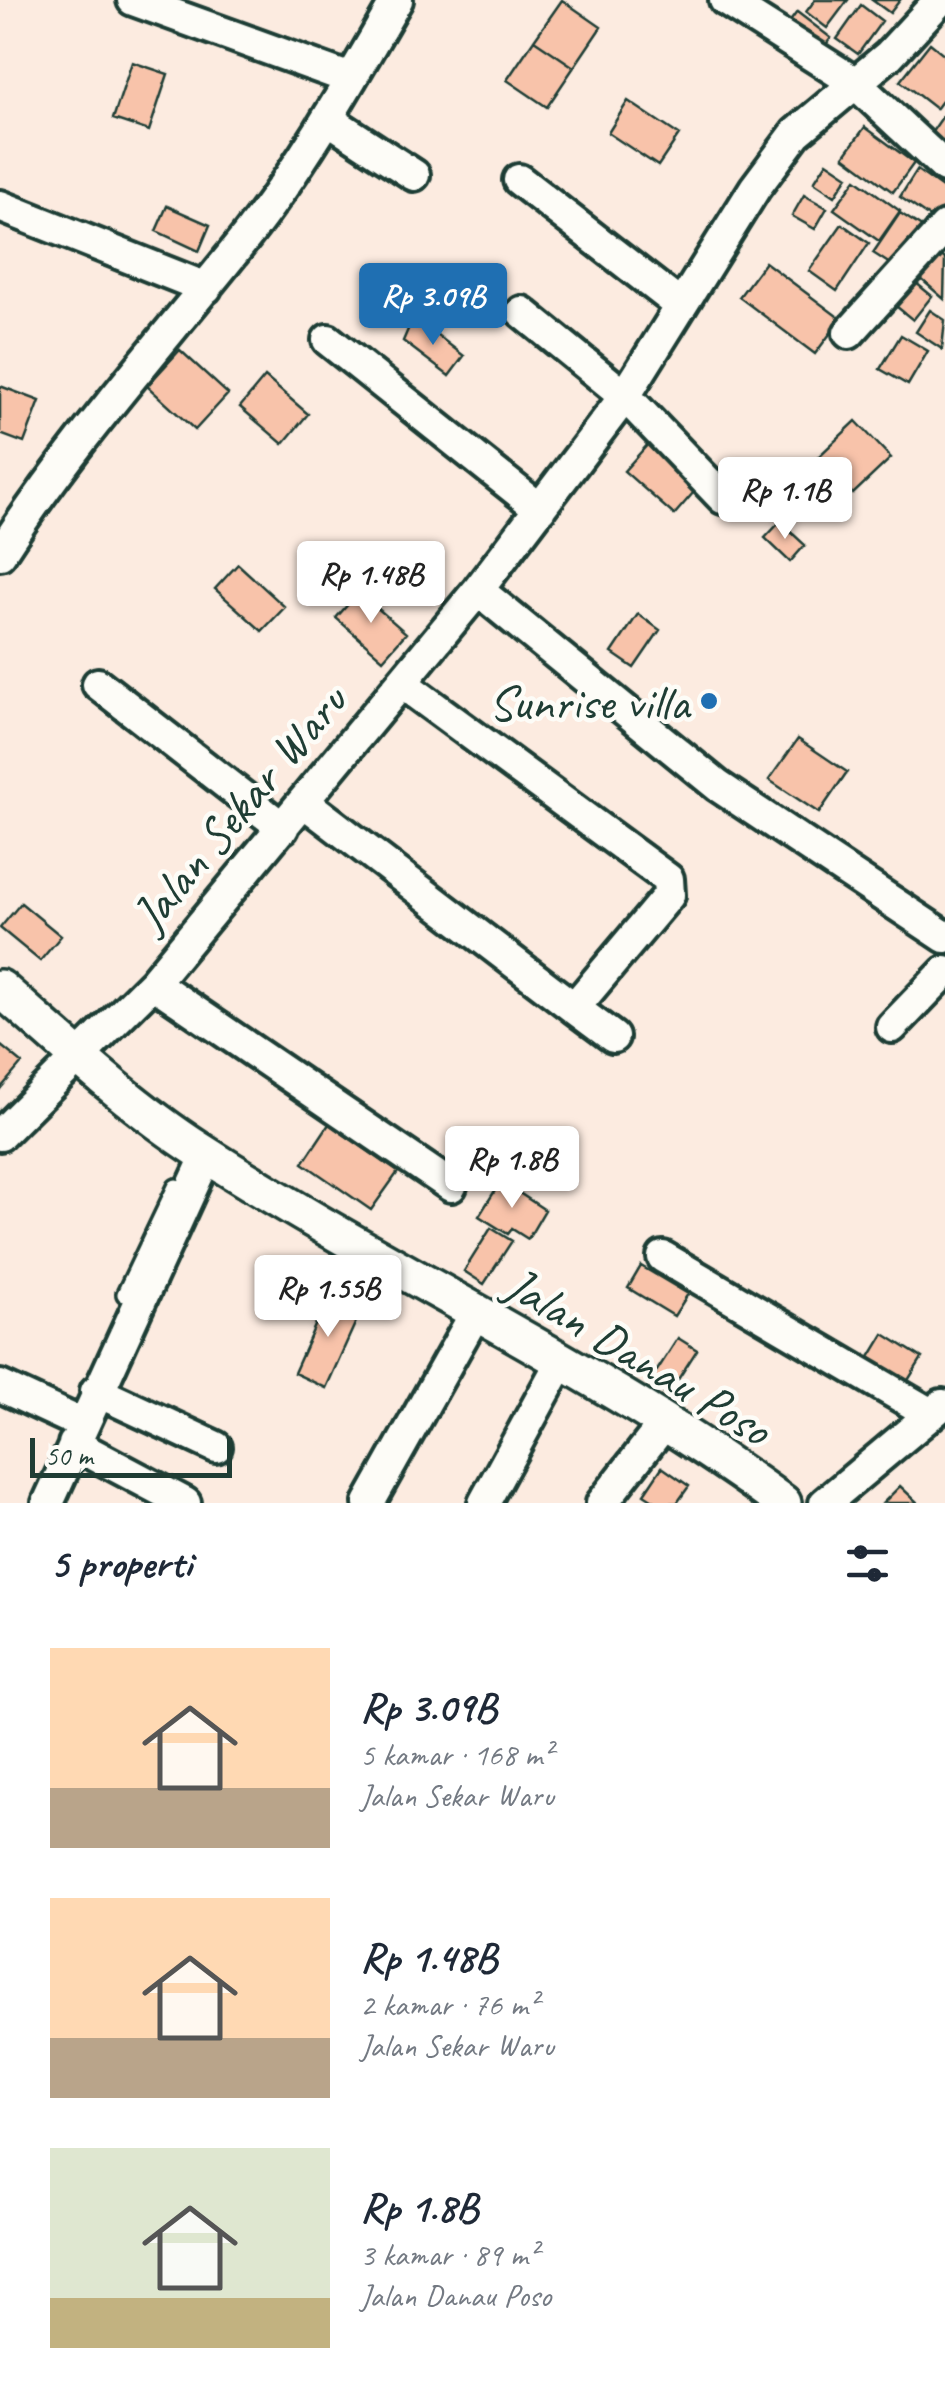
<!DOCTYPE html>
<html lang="id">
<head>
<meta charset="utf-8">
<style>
  body { margin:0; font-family:Caveat,sans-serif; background:#f6f6f7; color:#1f2937; height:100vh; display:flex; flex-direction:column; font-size:38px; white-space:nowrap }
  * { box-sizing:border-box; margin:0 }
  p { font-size:32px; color:#747a83 }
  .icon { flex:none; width:55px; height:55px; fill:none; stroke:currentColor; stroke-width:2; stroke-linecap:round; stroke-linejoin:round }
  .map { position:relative; height:1503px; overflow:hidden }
  .side { display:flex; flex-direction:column; background:#fff; flex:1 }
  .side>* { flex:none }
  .scale { position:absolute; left:30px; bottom:25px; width:202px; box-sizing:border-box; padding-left:10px; border:5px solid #1f3d34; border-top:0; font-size:28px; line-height:35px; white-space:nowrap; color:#1f3d34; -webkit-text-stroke:8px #fdfcf7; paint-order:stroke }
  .price { position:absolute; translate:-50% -85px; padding:0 22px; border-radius:10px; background:#fff; color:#222; font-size:32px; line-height:65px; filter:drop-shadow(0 2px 5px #0008) }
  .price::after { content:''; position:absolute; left:50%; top:60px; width:30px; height:22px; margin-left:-15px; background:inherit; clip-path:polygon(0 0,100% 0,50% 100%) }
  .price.selected { background:#1f6fb2; color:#fff }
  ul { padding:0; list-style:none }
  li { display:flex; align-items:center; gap:30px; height:250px; padding:0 50px }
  li span { display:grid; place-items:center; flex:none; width:280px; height:200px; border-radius:0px; color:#555 }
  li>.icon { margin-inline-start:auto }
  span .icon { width:120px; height:120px; fill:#fffc; stroke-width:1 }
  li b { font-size:42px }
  h2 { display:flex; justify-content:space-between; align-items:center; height:120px; padding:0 50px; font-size:42px }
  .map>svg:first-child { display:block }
  .building { fill:#f8c3aa; stroke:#1f3d34; stroke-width:2.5 }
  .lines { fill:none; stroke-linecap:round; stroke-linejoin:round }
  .service-casing { stroke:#1f3d34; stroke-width:22 }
  .minor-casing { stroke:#1f3d34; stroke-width:38 }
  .tertiary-casing { stroke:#1f3d34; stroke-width:42 }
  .service { stroke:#fdfcf7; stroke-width:15 }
  .minor { stroke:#fdfcf7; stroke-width:30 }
  .tertiary { stroke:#fdfcf7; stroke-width:35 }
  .poi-dot { fill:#1f6fb2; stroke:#fdfcf7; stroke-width:4 }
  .labels { text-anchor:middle; stroke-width:9; stroke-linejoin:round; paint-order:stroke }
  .poi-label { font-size:50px; fill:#1f3d34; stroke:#fdfcf7; text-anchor:end }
  .street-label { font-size:50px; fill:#1f3d34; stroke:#fdfcf7 }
</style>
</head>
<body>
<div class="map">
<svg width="945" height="1503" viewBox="0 0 945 1503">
  <rect width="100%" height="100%" fill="#fcebe0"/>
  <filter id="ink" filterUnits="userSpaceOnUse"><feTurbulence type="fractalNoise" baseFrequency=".01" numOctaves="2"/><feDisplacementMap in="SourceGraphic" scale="20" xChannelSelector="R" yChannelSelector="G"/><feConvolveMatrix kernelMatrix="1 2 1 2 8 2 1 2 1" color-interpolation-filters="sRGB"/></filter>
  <g filter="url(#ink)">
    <path class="building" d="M562,0L601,27L574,67L534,40Z
      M815,0H848L827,28L806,12Z
      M872,0H900L890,13Z
      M861,5L882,21L858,54L837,39Z
      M797,12L831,38L820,52L786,27Z
      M534,40L574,67L547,107L507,80Z
      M930,43L945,55V97L936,109L900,81Z
      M132,62L168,74L149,131L113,119Z
      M628,101L679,135L658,166L608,133Z
      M945,113V156L927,139Z
      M865,127L914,163L893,192L844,156Z
      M827,162L848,176L835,196L814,182Z
      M917,170L945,190V207L935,221L900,197Z
      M856,179L900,211L879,241L834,209Z
      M804,195L827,208L815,229L792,216Z
      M167,206L210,225L199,251L156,231Z
      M900,213L928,231L901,271L873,253Z
      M842,224L869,243L837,291L809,271Z
      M940,254L945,259L944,299L920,278Z
      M765,262L841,319L815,354L739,297Z
      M910,278L932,296L913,320L891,302Z
      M930,310L945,320L942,349L916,332Z
      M419,321L464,356L449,376L403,341L409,327Z
      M901,335L928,351L908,385L880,369Z
      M180,350L228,394L195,430L147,386Z
      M265,377L308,414L283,444L240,407Z
      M0,386L40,401L24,443L0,434Z
      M856,421L891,458L853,494L818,457Z
      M650,442L700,485L674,515L624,471Z
      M780,522L805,545L790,562L765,538Z
      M238,564L285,607L262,631L215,589Z
      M359,592L406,633L383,659L336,618Z
      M638,614L660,630L634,668L612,653Z
      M798,739L847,772L819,813L769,780Z
      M21,903L61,936L40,961L0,928Z
      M0,1045L22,1063L0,1089Z
      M329,1124L398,1172L371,1210L303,1163Z
      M501,1181L545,1210L528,1239L512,1229L508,1234L479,1216Z
      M491,1228L512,1241L484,1284L464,1271Z
      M641,1266L688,1294L674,1316L628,1288Z
      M330,1292L363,1306L326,1388L294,1373Z
      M884,1334L922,1358L902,1390L864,1367Z
      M678,1338L697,1350L668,1395L649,1383Z
      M662,1467L689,1486L677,1503H658L644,1494Z
      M900,1486L918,1503H883Z"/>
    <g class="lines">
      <defs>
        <path id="service" d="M125,1294L176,1187"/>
        <path id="minor" d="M133,0L351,79
          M725,0L854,82L945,167
          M328,119L414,175
          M519,180L681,306
          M0,206L206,288
          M522,312L625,396L723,498
          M849,333L945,227
          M328,340L540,509
          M0,554C73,441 163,342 246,237C304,163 350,81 397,0
          M478,590L718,786L945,937
          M98,684L283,828
          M304,802L574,1008L669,895L668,879L403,684
          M153,983L451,1186
          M574,1008L613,1037
          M892,1027L945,972
          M0,1135L153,983L478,590L625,396L755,188L796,133L889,55L940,0
          M663,1257L929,1413
          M0,1386L82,1424
          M96,1391L216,1447
          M74,1444L185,1503
          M48,1503L207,1155
          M369,1503L475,1314
          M484,1503L560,1364
          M602,1503L663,1425
          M825,1503L942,1405"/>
        <path id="tertiary" d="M0,988C64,1044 128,1104 199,1150C390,1273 600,1368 783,1503"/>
      </defs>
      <use href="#service" class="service-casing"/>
      <use href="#minor" class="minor-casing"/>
      <use href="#tertiary" class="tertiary-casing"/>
      <use href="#service" class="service"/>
      <use href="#minor" class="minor"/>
      <use href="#tertiary" class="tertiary"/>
    </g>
  </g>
  <circle class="poi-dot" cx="709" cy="701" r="10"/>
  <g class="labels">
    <g class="poi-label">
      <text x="689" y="719">Sunrise villa</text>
    </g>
    <g class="street-label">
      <text transform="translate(238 807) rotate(-50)" y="18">Jalan Sekar Waru</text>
      <text transform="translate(639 1355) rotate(31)" y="18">Jalan Danau Poso</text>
    </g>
  </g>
</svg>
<div class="scale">50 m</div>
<b class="price selected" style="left:433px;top:348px">Rp 3.09B</b>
<b class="price" style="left:785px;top:542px">Rp 1.1B</b>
<b class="price" style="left:371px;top:626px">Rp 1.48B</b>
<b class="price" style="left:512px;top:1211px">Rp 1.8B</b>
<b class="price" style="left:328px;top:1340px">Rp 1.55B</b>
</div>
<section class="side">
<h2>5 properti<svg class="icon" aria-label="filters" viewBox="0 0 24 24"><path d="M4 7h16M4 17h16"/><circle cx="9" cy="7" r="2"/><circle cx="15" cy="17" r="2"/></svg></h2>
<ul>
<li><span style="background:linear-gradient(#ffd9b3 70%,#b9a48a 0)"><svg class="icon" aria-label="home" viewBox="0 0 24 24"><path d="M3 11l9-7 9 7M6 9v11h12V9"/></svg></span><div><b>Rp 3.09B</b><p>5 kamar · 168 m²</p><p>Jalan Sekar Waru</p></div></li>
<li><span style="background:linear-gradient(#ffd9b3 70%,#b9a48a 0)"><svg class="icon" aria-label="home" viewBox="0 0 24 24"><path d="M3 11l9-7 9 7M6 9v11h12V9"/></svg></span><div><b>Rp 1.48B</b><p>2 kamar · 76 m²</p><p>Jalan Sekar Waru</p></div></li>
<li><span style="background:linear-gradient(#dfe7d0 75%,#c2b280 0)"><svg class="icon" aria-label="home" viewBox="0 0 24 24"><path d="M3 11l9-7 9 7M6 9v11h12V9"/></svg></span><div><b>Rp 1.8B</b><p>3 kamar · 89 m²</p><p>Jalan Danau Poso</p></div></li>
</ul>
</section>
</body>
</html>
